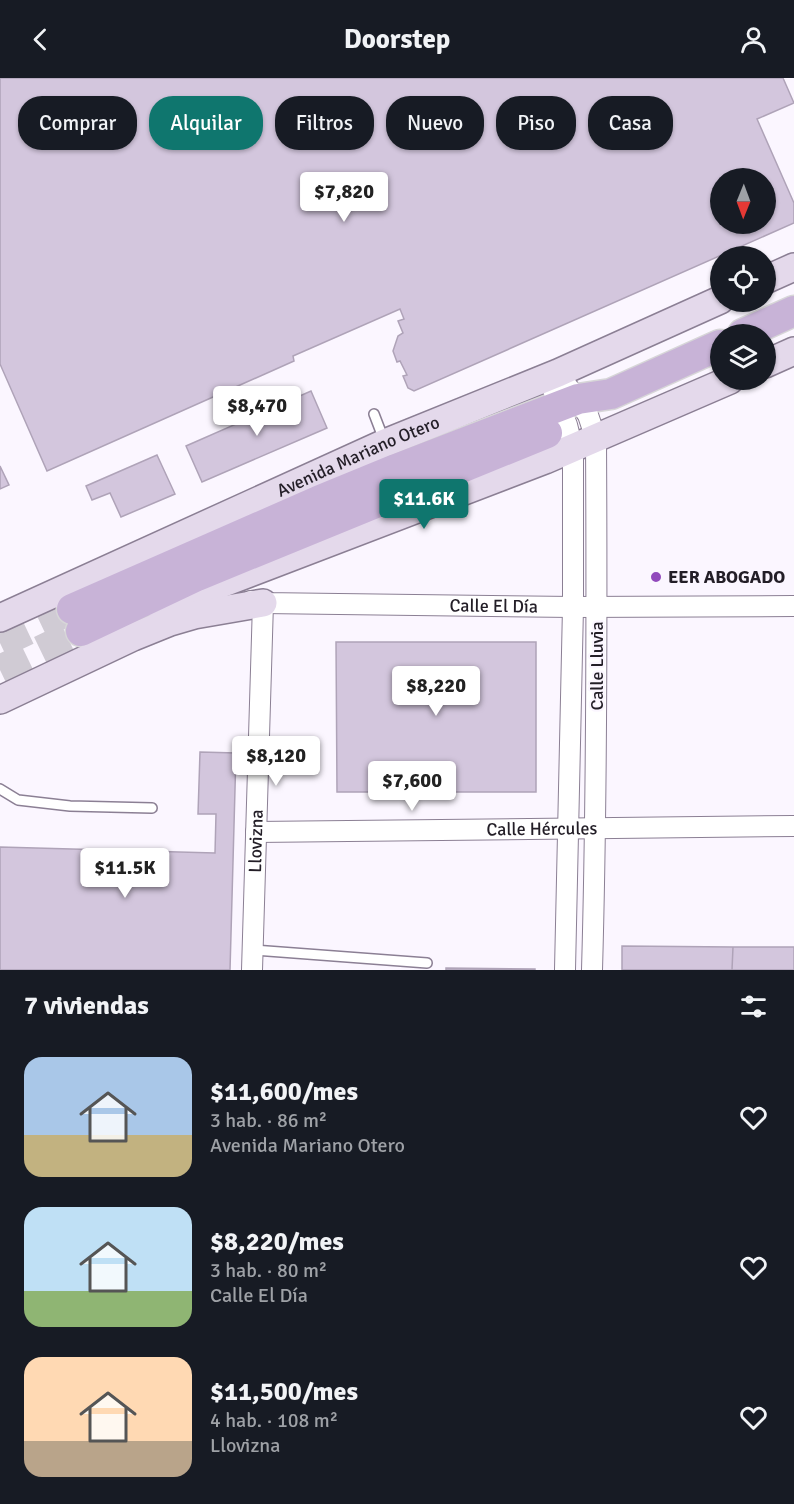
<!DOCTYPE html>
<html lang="es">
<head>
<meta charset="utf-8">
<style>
  body { margin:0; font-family:Signika,sans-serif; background:#242831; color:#f1f3f6; height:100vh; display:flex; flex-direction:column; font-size:22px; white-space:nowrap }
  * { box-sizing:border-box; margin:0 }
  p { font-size:20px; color:#9ea1a6 }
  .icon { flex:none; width:33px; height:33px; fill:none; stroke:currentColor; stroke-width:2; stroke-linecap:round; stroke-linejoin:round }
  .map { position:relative; height:892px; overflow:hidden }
  .panel { display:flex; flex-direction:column; background:#171b24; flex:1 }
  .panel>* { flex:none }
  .hud { position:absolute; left:18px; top:18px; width:759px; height:54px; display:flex; gap:12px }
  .needle { width:39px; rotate:181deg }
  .fabs { position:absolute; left:710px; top:90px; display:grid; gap:12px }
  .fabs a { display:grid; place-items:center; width:66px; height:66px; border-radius:50%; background:#171b24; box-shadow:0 2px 4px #0004; font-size:30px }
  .price { position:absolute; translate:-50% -51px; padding:0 14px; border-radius:6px; background:#fff; color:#222; font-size:20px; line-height:39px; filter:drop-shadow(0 2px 3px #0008) }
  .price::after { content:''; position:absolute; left:50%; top:36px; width:18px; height:14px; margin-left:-9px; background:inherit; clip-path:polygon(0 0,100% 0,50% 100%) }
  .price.selected { background:#0f766e; color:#fff }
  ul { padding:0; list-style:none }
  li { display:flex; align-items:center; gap:18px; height:150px; padding:0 24px }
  li span { display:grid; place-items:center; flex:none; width:168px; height:120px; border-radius:18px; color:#555 }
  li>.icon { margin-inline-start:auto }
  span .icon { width:72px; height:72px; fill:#fffc; stroke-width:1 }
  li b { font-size:26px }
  h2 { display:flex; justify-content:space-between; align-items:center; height:72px; padding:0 24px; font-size:26px }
  .tag { padding:0 21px; border-radius:24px; background:#171b24; box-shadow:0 2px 4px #0004; font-size:21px; line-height:54px }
  .tag.selected { background:#0f766e; color:#fff }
  header { display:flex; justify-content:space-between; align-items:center; height:78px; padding:0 24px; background:#171b24; font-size:27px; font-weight:700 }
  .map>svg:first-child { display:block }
  .building { fill:#d3c6dd; stroke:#afa3b8; stroke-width:1.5; fill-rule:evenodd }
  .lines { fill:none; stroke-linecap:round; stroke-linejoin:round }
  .primary-tunnel { stroke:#d0cbd4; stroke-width:30; stroke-dasharray:30 15; stroke-linecap:butt }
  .lane-casing { stroke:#8b7f94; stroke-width:12 }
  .street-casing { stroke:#8b7f94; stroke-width:22 }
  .secondary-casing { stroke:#8b7f94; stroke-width:30 }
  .primary-casing { stroke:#d7d6d8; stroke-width:33 }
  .lane { stroke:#fff; stroke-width:9 }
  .street { stroke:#fff; stroke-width:20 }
  .secondary { stroke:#e4d9eb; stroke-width:27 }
  .primary { stroke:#c8b3d7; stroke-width:30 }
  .poi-dot { fill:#9149bc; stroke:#fbf6ff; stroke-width:2 }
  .labels { text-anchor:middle; stroke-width:4.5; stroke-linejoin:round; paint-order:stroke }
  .street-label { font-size:18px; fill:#231e27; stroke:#fbf6ff }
  .poi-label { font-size:18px; font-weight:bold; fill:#231e27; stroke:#fbf6ff; text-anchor:start }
</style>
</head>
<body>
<header><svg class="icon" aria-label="back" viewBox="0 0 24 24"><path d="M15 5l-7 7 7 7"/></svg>Doorstep<svg class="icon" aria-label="person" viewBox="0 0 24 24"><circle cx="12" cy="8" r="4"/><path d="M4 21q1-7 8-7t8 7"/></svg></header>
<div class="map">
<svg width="794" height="892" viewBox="0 0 794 892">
  <rect width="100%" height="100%" fill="#fbf6ff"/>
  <path class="building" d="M0,0H783L794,25L757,41L794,125V145L414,313L408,310L403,298L407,297L400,283L397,284L393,273L398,258L403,255L398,243L404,241L400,231L293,278L294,283L47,393L0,286ZM720,100H765V146H720Z
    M311,313L327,350L202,404L186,368Z
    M157,377L175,416L121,439L110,415L92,422L86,408Z
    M0,388L9,407L0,411Z
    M336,564H536V714H337Z
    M200,674L236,675L230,892H0V769L215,775L216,736H198Z
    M622,868L733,869L732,892H622Z
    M733,869H794V892H732Z
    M446,890L535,891V892H446Z"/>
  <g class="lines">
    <path class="primary-tunnel" d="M0,565L72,531
      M0,592L81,553"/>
    <defs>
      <path id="lane" d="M374,336L384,362
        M0,711L18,722L70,728L152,730
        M253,872L427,885"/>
      <g id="street">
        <path d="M558,295L588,337L596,361C597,538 597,715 592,892"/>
        <path d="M548,299L567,347L573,371V529L565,892"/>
        <path id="s1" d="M251,523L263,525L573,529L794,528"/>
        <path id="s2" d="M256,754L794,748"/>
        <path id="s3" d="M252,892L263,525"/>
      </g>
      <g id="secondary">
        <path d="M765,202L794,189"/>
        <path d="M765,286L794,273"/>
        <path d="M158,527L195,516L545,382L730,302"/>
        <path id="s4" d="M0,540L385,365L558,295L720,222"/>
        <path d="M0,622L133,559L170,544L194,537L263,525"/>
      </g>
      <path id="primary" d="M743,256L794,233
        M72,531L318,423L396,391L578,321L611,316L720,267
        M81,553L197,498L547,355"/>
    </defs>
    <use href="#lane" class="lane-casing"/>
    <use href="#street" class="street-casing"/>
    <use href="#secondary" class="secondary-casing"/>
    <use href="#primary" class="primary-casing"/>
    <use href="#lane" class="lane"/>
    <use href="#street" class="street"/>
    <use href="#secondary" class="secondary"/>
    <use href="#primary" class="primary"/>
  </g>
  <circle class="poi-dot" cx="656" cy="499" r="6"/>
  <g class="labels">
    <g class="street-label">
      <text dy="6" stroke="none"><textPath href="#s4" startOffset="393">Avenida Mariano Otero</textPath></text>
      <text dy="6" stroke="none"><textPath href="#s1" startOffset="243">Calle El Día</textPath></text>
      <text transform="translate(597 588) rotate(-90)" y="6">Calle Lluvia</text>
      <text dy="6" stroke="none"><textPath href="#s2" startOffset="286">Calle Hércules</textPath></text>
      <text dy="6" stroke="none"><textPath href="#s3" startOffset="129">Llovizna</textPath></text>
    </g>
    <g class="poi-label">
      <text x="668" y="505">EER ABOGADO</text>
    </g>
  </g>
</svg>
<div class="fabs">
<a><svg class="needle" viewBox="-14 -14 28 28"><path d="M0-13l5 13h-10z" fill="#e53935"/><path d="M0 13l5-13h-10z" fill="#9ea1a6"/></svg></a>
<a><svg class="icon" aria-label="locate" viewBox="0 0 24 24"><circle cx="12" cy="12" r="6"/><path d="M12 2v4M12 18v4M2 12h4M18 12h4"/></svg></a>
<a><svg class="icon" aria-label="layers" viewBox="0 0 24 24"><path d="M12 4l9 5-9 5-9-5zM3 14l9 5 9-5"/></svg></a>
</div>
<b class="price" style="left:344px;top:145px">$7,820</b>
<b class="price" style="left:257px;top:359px">$8,470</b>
<b class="price selected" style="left:424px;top:452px">$11.6K</b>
<b class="price" style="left:436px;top:639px">$8,220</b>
<b class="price" style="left:276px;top:709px">$8,120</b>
<b class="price" style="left:412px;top:734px">$7,600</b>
<b class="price" style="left:125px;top:821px">$11.5K</b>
<div class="hud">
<a class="tag">Comprar</a>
<a class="tag selected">Alquilar</a>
<a class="tag">Filtros</a>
<a class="tag">Nuevo</a>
<a class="tag">Piso</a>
<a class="tag">Casa</a>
</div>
</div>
<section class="panel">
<h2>7 viviendas<svg class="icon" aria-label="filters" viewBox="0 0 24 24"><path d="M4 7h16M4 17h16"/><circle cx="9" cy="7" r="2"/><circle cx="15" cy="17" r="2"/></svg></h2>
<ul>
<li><span style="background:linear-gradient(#a9c7e8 65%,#c2b280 0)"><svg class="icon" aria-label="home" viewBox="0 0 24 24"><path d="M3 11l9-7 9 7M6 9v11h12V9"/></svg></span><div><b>$11,600/mes</b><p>3 hab. · 86 m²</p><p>Avenida Mariano Otero</p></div><svg class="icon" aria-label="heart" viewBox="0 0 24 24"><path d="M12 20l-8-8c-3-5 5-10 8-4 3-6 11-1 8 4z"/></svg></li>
<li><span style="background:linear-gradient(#bfe0f5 70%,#8fb573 0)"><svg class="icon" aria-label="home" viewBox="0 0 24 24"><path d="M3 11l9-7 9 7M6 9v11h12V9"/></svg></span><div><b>$8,220/mes</b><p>3 hab. · 80 m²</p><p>Calle El Día</p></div><svg class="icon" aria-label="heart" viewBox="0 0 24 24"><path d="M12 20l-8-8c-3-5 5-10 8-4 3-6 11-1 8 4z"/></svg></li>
<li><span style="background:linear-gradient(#ffd9b3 70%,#b9a48a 0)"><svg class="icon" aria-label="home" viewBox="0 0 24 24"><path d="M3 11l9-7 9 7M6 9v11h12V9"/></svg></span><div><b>$11,500/mes</b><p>4 hab. · 108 m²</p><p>Llovizna</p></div><svg class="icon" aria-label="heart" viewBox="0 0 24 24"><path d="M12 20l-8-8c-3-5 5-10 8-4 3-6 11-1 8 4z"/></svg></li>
</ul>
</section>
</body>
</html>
